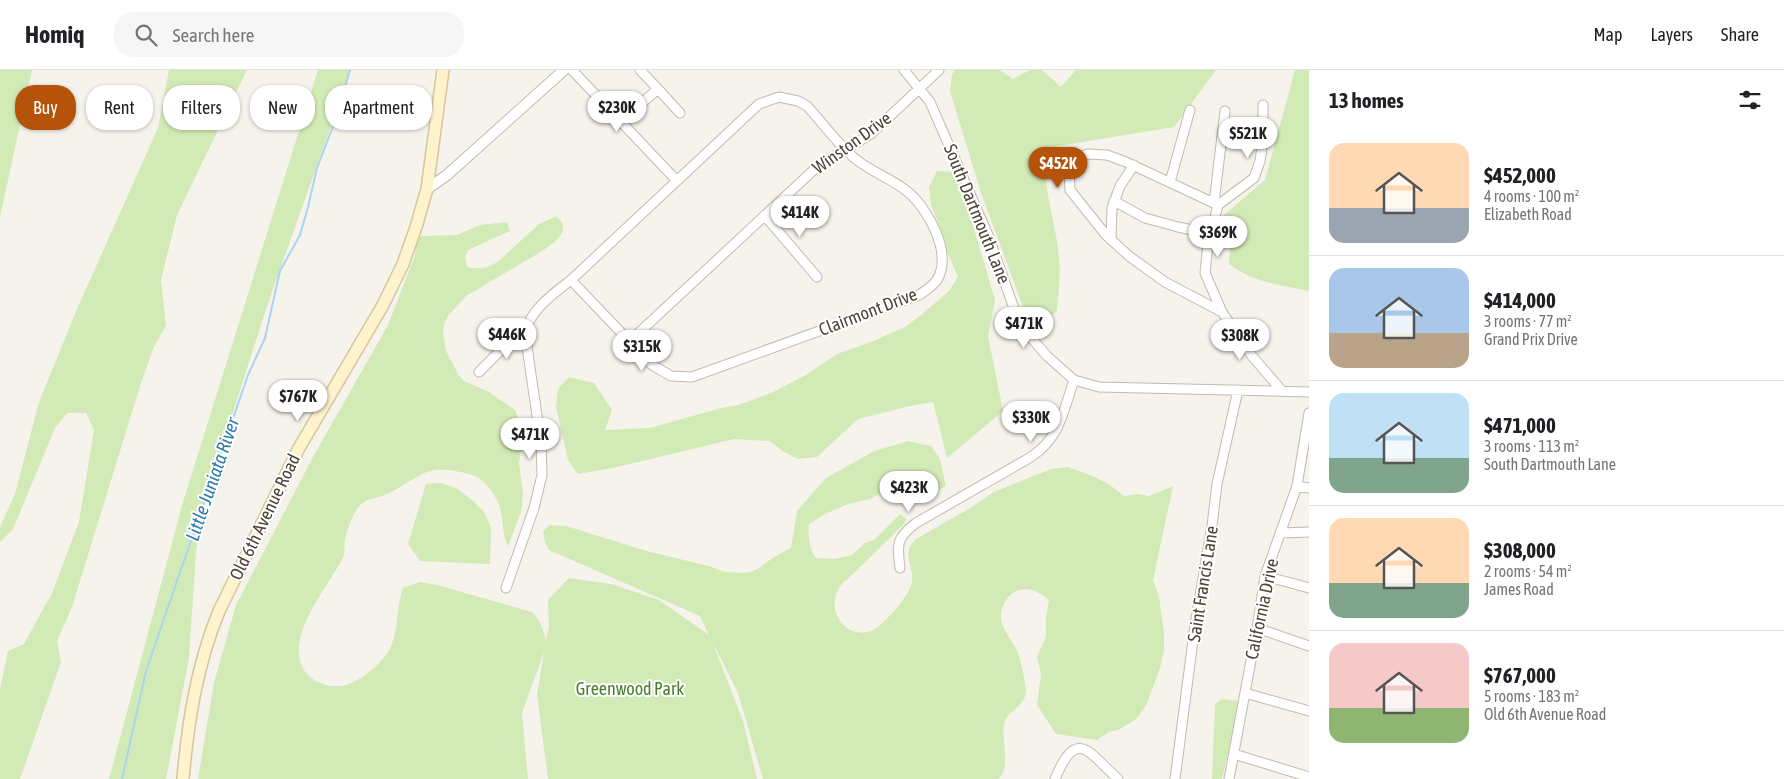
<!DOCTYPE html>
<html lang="en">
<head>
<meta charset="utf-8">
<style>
  body { margin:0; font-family:"Asap Condensed",sans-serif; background:#f6f6f6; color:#202124; height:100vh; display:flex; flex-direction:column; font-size:19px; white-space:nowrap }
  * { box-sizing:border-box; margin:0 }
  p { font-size:16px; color:#757577 }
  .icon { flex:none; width:28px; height:28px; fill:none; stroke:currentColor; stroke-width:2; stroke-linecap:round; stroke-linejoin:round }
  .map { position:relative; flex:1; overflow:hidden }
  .drawer { display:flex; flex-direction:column; background:#fff; width:475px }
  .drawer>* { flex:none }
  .guide { position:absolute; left:15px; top:15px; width:475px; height:45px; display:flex; gap:10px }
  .price { position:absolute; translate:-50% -42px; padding:0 11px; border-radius:18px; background:#fff; color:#222; font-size:16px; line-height:32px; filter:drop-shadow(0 1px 2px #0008) }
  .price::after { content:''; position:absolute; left:50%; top:30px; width:15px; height:11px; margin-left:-8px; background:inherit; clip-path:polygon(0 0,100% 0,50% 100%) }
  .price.selected { background:#b45309; color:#fff }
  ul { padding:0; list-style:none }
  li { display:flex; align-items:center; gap:15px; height:125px; padding:0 20px }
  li+li { border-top:1px solid #e0e0e0 }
  li span { display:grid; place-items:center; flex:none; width:140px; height:100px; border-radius:15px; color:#555 }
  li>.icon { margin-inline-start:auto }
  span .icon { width:60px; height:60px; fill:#fffc; stroke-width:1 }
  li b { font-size:21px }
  h2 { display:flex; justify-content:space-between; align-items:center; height:60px; padding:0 20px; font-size:21px }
  .pill { padding:0 18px; border-radius:20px; background:#fff; box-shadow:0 1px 4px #0004; font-size:18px; line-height:45px }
  .pill.selected { background:#b45309; color:#fff }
  header { display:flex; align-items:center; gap:30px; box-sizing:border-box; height:70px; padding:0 25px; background:#fff; border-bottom:1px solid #e0e0e0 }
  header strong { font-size:24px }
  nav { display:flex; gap:28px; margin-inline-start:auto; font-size:18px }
  .search { width:350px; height:45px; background:#f6f6f6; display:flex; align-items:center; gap:12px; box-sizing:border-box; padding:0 18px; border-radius:20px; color:#757577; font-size:19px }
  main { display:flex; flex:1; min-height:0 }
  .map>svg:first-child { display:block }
  .green { fill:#d2eab5 }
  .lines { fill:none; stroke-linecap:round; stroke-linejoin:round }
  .stream { stroke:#a9d4f2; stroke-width:2 }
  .minor-casing { stroke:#c2bbae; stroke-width:11 }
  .tertiary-casing { stroke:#c2bbae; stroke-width:12 }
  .secondary-casing { stroke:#d6c79b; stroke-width:14 }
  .minor { stroke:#fff; stroke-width:9 }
  .tertiary { stroke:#fff; stroke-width:10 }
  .secondary { stroke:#fff3cd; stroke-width:11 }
  .labels { text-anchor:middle; stroke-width:4; stroke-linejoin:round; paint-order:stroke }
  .street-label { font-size:18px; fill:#4b4439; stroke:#fff }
  .park-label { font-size:18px; fill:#4a7f2a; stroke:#fff }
  .water-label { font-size:19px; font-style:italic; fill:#2e7ab2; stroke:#fff }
</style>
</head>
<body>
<header>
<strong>Homiq</strong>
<div class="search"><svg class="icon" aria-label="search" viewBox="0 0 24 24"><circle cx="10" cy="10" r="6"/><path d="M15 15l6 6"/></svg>Search here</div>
<nav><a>Map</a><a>Layers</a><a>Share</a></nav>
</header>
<main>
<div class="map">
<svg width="1309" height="709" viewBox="0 0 1309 709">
  <rect width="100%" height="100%" fill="#f6f3ec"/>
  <path class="green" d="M0,0H32L0,147Z
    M169,0H247L177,145L161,210L166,255L153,279L141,313L72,537L57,571L61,592L20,709H0V619L8,581L24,574L52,523L79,452L94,360L86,343H67L55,358L13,459L0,472V457L15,424L39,332L77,239L158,58Z
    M318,0H351L266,239L205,430L196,481L189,588L166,709H109L183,432Z
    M955,0H1000L1013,9L1030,0H1042L1061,17L1076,0H1216L1174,57L1046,78C1041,117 1056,150 1059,188C1061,205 1058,224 1057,241L1043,252L1027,248L980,120L950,21L952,4Z
    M1295,0H1309V221C1279,215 1255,213 1229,194L1230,177L1218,150L1265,110Z
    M937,101L954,102L962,118L995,230L988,266L1003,341L947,388L933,332L910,336L858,349L817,387L798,389L784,382L770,371L734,369L613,398L578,404L568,390L556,337L558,319L569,307L594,313L612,340L605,360L650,358L721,338L739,335L773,322L806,305L837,284L871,272L905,257L920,246L948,222L958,207L942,170L938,152L931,135L929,117Z
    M556,146L562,152L563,161L558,169L544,180L466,226L448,246L444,254L443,263L446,281L458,304L464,311L489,322L515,340L518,348L522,375L519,393L523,425L521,442L508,476C501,462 504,446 498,432C494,424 487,413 479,408C468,402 447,399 435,400C428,401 422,404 417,407C407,412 398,419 387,424C379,428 367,428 360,435C353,443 347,460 345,470C344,475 345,480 344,485C341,493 335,501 331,508C317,530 293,564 300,591C305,611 330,621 349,614C363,609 382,593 389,580C399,564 396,537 403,518L420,512L437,515L532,542C541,551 543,559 546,570L549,557L548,530L569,508L611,514L659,530L709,565L700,546L549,480L545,472L543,462L549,455L566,456L650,482L709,496L725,502L743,503L751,502L759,498L774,487L791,478L797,441L826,408L874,381L908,371L931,376L940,389L946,416L931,423L909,419L886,421L870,429L848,434L825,444L809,454C808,466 809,478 816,488L834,489L852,485L865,473L874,470L900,444L907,449L902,456L850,507C815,531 846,576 875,559C886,552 911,524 912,511C914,492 900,486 916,469L972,437L994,422L1051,399L1068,397L1093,406L1110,415L1124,426L1138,424L1149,426L1173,416L1153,510L1159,527L1164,563V581L1160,598L1146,636L1135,650L1118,660L1109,662L1097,670L1056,664L1037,635L1041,604L1037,586L1046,567V547L1049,530C1039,522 1029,516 1017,521C1011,523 1007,528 1004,534C993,555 1014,568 1019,586C1022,596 1025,610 1026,620C1026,637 1007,640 1004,654C1001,672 1012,697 998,709H763L738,623L712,571L743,651L757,709H548L537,625L544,582L522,643L528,709H198L214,613L236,535L314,385L388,255L415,185L416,173L421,166L457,165L480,155L507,152L510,161L468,180L465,188L467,197C480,200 489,198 500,190L539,154Z
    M440,413L456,418L471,429L484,442L491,457L490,494L420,491L408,474L426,414Z
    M1222,629L1240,631L1222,709H1212L1215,634Z"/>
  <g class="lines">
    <path class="stream" d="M122,709L146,601L248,305L265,268L280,201L300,165L308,137L317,98L335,51L350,0"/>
    <defs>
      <path id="minor" d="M572,0L677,111
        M640,0L658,19
        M904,0L930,32L988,165L1016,244L1027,263L1047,286L1074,310L1099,317L1309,322
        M779,27L798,31L807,36C822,52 836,72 853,87C869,101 891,108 908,122C928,139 953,183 937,210C932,217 926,220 919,225L692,307L671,306L652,295L571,210L759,34Z
        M1263,35V70L1260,91L1254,108L1218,135L1208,174L1205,203L1222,242L1252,286L1282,321
        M621,51L658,19L680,43
        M1170,112L1190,40
        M1114,131L1145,148L1178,157L1211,164
        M1214,133L1225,41
        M1218,135L1126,92L1107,85L1087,84L1075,90L1069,101L1070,120L1106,165L1129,186L1165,212L1222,242
        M765,146L817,207
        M1111,170L1112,138L1120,116L1134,95
        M630,271L818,96L871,64L939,0
        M479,302L512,269L525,263
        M1297,416L1309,418
        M1280,463L1309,462
        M900,498C897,474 896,468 916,453L1031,387C1061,367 1063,341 1074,310
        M1265,506L1309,518
        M506,518L534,438L542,405L541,373L525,263C530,240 553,224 571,210
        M1257,558L1309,576
        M1245,623L1309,641
        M1234,684L1309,707
        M1055,709C1077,656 1089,683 1118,709
        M1175,709L1195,555L1212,456L1217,414L1238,320
        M1229,709L1257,558L1265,506L1297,416L1309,343"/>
      <path id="tertiary" d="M427,119L447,105L564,0"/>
      <path id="secondary" d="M183,709C188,651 197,595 219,541L299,378L383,235L403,194L416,157L427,119L443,0"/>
    </defs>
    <use href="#minor" class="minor-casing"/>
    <use href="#tertiary" class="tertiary-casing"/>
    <use href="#secondary" class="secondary-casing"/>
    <use href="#minor" class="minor"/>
    <use href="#tertiary" class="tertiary"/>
    <use href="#secondary" class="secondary"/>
  </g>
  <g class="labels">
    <g class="street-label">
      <text transform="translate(852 73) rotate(-36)" y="6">Winston Drive</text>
      <text transform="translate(977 144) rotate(68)" y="6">South Dartmouth Lane</text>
      <text transform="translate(868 242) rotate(-21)" y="6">Clairmont Drive</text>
      <text transform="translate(265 447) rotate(-64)" y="6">Old 6th Avenue Road</text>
      <text transform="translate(1203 514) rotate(-81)" y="6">Saint Francis Lane</text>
      <text transform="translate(1262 539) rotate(-78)" y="6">California Drive</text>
    </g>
    <g class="park-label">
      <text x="630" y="625">Greenwood Park</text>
    </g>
    <g class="water-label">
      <text transform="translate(212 409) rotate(-71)" y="7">Little Juniata River</text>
    </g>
  </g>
</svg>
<b class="price" style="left:617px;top:63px">$230K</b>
<b class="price" style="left:1248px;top:89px">$521K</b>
<b class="price selected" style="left:1058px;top:119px">$452K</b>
<b class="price" style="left:800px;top:168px">$414K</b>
<b class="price" style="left:1218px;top:188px">$369K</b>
<b class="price" style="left:1024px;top:279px">$471K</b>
<b class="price" style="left:507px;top:290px">$446K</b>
<b class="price" style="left:1240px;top:291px">$308K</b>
<b class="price" style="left:642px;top:302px">$315K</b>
<b class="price" style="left:298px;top:352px">$767K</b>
<b class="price" style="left:1031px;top:373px">$330K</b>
<b class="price" style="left:530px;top:390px">$471K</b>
<b class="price" style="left:909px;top:443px">$423K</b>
<div class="guide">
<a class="pill selected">Buy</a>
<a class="pill">Rent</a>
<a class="pill">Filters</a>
<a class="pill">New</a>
<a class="pill">Apartment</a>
</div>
</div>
<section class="drawer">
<h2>13 homes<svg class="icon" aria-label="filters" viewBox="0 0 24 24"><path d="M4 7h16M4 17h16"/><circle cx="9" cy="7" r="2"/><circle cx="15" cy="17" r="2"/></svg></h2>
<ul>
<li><span style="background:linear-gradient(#ffd9b3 65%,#9aa5b1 0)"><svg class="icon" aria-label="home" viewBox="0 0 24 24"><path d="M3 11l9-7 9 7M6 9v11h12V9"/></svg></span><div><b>$452,000</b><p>4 rooms · 100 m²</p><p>Elizabeth Road</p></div></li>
<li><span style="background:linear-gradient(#a9c7e8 65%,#b9a48a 0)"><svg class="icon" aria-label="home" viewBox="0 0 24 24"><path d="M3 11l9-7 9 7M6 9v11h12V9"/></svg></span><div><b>$414,000</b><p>3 rooms · 77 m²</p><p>Grand Prix Drive</p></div></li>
<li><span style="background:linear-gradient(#bfe0f5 65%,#7fa58c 0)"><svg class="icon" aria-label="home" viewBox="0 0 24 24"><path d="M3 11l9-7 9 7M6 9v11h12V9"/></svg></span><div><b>$471,000</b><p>3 rooms · 113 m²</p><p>South Dartmouth Lane</p></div></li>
<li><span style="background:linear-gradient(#ffd9b3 65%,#7fa58c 0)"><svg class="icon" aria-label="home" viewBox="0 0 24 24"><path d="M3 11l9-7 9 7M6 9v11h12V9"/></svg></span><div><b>$308,000</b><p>2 rooms · 54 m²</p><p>James Road</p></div></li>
<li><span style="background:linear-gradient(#f6c9c9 65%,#8fb573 0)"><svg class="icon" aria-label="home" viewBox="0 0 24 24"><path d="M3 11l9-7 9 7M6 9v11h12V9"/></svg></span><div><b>$767,000</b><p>5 rooms · 183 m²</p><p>Old 6th Avenue Road</p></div></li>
</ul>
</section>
</main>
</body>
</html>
